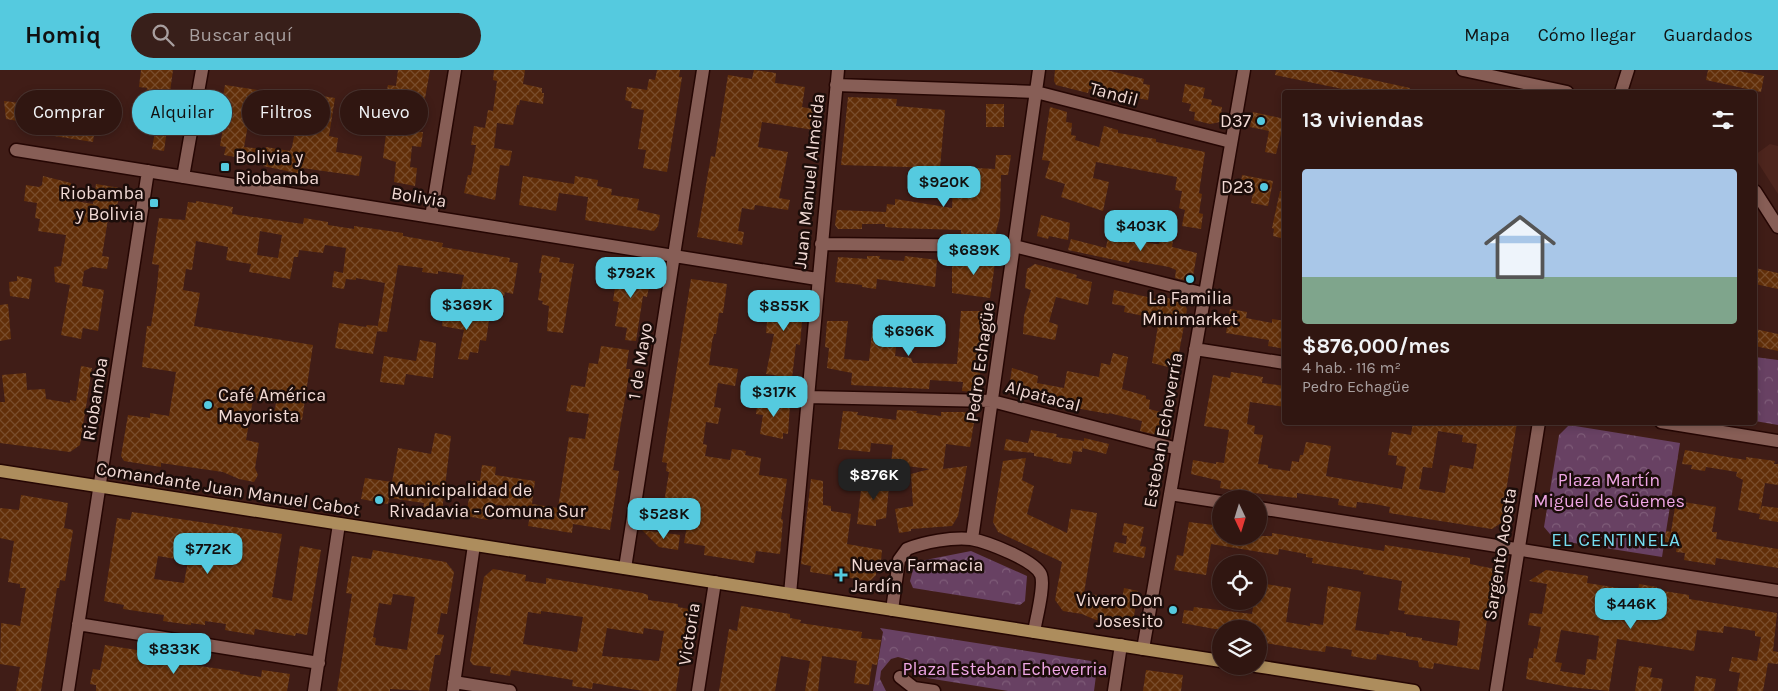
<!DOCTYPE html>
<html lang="es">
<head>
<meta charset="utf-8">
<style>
  body { margin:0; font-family:Karla,sans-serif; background:#381f1a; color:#f1f3f6; height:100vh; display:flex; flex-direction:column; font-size:19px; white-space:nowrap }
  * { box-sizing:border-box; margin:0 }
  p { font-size:16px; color:#a89f9f }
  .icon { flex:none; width:28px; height:28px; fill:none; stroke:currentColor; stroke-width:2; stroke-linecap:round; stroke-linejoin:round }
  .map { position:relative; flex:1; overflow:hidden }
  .drawer { position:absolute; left:1282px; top:20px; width:475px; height:335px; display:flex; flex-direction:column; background:#301611; border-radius:5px; box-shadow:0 2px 8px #0003,0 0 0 1px #4b3531 }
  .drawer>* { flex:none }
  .top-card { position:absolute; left:15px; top:20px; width:475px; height:45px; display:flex; gap:10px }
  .needle { width:32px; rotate:176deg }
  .fabs { position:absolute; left:1212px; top:420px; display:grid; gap:10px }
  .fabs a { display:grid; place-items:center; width:55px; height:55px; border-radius:50%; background:#301611; box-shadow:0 2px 8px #0003,0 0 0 1px #4b3531; font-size:25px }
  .price { position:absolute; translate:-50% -42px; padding:0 11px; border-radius:10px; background:#55cadf; color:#111; font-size:16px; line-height:32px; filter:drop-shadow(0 1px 2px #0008) }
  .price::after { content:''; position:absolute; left:50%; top:30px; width:15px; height:11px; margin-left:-8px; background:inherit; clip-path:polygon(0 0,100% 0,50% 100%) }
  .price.selected { background:#222; color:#fff }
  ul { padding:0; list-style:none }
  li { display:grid; align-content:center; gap:10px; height:265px; padding:0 20px }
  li+li { border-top:1px solid #4b3531 }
  li span { display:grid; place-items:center; height:155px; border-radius:5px; color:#555 }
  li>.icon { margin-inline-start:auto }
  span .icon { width:90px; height:90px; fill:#fffc; stroke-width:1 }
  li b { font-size:21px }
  h2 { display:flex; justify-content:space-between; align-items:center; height:60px; padding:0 20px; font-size:21px }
  .tag { padding:0 18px; border-radius:22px; background:#301611; box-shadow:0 2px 8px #0003,0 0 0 1px #4b3531; font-size:18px; line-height:45px }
  .tag.selected { background:#55cadf; color:#111 }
  header { display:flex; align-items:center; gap:30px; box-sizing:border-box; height:70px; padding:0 25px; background:#55cadf; color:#111 }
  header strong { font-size:24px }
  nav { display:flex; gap:28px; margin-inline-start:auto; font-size:18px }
  .search { width:350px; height:45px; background:#381f1a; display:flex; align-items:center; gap:12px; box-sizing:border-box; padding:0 18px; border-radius:28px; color:#a89f9f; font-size:19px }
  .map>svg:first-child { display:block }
  .built { fill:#4d251d }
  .park { fill:url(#park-crowns) }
  .building { fill:url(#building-cross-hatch); fill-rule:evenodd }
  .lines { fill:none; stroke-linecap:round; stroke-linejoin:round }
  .minor-casing { stroke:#250603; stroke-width:15 }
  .major-casing { stroke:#250603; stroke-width:15 }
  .minor { stroke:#875e56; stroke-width:12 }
  .major { stroke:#ad8d5d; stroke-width:12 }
  .poi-dot { fill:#55cadf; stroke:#1c0d0a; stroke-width:2 }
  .labels { text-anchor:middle; stroke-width:5; stroke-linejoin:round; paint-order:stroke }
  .street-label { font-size:18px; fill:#f2dad5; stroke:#1c0d0a }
  .poi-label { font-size:18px; fill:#f2dad5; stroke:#1c0d0a; text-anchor:end }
  .park-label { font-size:18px; fill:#efa6e5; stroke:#1c0d0a }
  .neighbourhood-label { font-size:19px; letter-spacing:1px; fill:#76ddf1; stroke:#1c0d0a }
</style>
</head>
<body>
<header>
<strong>Homiq</strong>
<div class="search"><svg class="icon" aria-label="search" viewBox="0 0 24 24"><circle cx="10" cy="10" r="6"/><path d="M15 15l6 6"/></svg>Buscar aquí</div>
<nav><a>Mapa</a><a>Cómo llegar</a><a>Guardados</a></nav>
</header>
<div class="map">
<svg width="1778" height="621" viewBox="0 0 1778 621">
  <defs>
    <pattern id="park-crowns" width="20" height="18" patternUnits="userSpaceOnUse" patternTransform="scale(1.25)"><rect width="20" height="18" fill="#684163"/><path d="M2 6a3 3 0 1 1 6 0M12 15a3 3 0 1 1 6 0" fill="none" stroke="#7e5c78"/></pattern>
    <pattern id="building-cross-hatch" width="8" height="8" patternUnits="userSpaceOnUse" patternTransform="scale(1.25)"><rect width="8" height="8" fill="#622f09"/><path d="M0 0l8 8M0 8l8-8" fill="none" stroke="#794d2c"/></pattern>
  </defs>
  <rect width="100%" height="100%" fill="#401d17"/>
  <path class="built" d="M1770,74L1778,76V124L1755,88V85Z"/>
  <path class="park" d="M1755,287L1778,290V355L1755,351Z
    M1569,355L1680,373L1662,487L1555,470L1544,457L1559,365Z
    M971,481L1027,506L1025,531L1020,535L913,518L910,511L915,492Z
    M880,558L1091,591L1097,598L1094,621H1008L927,608L913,591L898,587L891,589L881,601L880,609L886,621H873L883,562Z"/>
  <path class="building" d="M141,0H173L170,22L177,23L172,52H168L164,81L152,79L156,56L133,52L135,38L144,39L147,18L139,17Z
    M398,0H430L419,62H423L421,77L412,76L410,97L417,98L415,116L394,112L396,92L383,88L386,64L378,63L388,15L396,16Z
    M494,0H525L523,14L542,18V23H544L543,34L520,30L519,35H517L513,55L497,53L494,78L512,81L509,96L500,95L495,130L464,123L468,105H471L476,75H471L474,56L485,58L488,40L493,41L497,11L493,10Z
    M657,0H680L679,7H682L667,102L643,98L646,80L638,79L644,40L631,38L632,32L625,30L627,17L647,20L649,9L655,10Z
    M754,0L776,3L775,13L805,17L802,37L817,40L814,60L762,52L758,77L788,82L779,128L790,130L788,140L755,135L754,140L742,138L738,161L744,162L742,175L697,167L711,86L715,87L728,5L752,9Z
    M1055,0H1106L1144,9L1143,14L1150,15L1148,30L1089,19L1088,23L1056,15L1054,11Z
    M1276,0H1327L1410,18V22H1357L1275,5Z
    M1708,0H1734L1764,6L1761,22L1706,10Z
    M1185,14L1205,18L1203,28L1212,30L1211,35L1222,37L1220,52L1210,54L1194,50L1195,42L1189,41L1191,34L1182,32Z
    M225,15L258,20L254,43H250L244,77L265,79L266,77L290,81L292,77L296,56L289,55L293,34L288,33L290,21L335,28L329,66L338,68L336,82L362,86L359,106L302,98L301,104L263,96V92L224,85L226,77L220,76L226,39L221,38Z
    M39,19L54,21V25L58,26L57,32L71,35L69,46L96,50L93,72L35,63L37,54L6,49L4,31L37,35Z
    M848,27L897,29L896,36L945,40L940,98L841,95Z
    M986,34H1004V57H986Z
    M1050,37L1067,42L1066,52L1072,53L1071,65L1076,66L1075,70L1099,77L1104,56L1118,60V63L1156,69V72L1205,82L1199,123L1202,124L1199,143L1203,144L1201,159L1182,156L1185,140L1179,138L1182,121L1175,120L1177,107L1096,92L1093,108L1109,112L1103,141L1061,127L1065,114L1045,108L1050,91L1042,90Z
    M1253,42L1285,49V65L1281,64L1276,84L1265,82L1269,61L1250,57Z
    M996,85H1011L1008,105H1001L1000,146L995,166L961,167V160L898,158L885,157V154H862V159H838L835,155L837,140L886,142L887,134L895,135V129L952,138L953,119L965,120V111H975L976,98L995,99Z
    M1242,105L1273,111L1268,136L1251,133L1253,123L1240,120Z
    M43,106L71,113L69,130L93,134L96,114L120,118L116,144L109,143L102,186L109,187L107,199L92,197L84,201L82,216L104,220L98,261L83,258L81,269L61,265L70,215L55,212L54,197L61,196L66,165L38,161L40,149L35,148L37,133L24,131L26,115L39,117L42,115Z
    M523,106L574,114L575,106L598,110L597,116L612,119L611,125L639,129L637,140L660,145L658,156L654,161L585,150L588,127L559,123L556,141L519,135Z
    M1280,121L1285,122V169L1273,166L1274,159L1272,158Z
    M196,131L233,137L232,144L303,154L304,148L328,152V155L354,159V156L403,163V166L443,173L442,177L510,188L509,192L518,193L513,224L505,222L504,226L461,219L464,205L438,201V204L422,202L423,198L398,195L387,262L377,261L385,213L356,208V210L346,209L344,219L332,217L334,201L343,203L346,178L325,175L323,183L299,180L298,187H294L290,209L249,202L251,194L226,190L228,177L196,171L192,200L186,199L183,220L200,223L194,256L313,275L302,350L274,345L276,333L253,329L246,370L259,373L255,398L258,405L254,412L239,409L223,402L161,393V397L124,391L121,386L128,345L150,348V343L169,346L176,302L142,297L147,256H151L157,217L159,195L152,194L159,148L185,150L188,132L196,133ZM260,161L282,165L278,188L257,185Z
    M1041,145L1070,153L1068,170L1049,166L1048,169L1037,166Z
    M1111,151L1126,154L1124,165L1131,166L1130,169L1155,174H1159L1160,169L1173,171L1172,177L1197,183L1192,212L1175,208L1176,200L1169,197L1130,190L1129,193L1068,180L1071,169L1106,178Z
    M960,184H988L995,193L990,228L952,223V196H960Z
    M542,185L560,188L559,192L574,194L563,263L547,261L549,236L542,234L543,231L538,230L542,203H539Z
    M867,186H880L879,189L904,191L905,186L937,190L935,217L877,209L876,219L862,217V215L835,212L838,187L867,189Z
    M1035,194L1077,205L1076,208L1092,212L1088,235L1056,227L1049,252L1058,255L1055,270L1023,264L1024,246L1031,220L1025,218L1027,199Z
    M618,197L647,201L651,206L647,227L643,226L636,271L625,270L627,258L615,256L619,232L613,231Z
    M1755,198L1778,203V219L1755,214Z
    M17,206L32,209L29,229L10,226L9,212L17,211Z
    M691,209L727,214L723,243H719L716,264H714L712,272L709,295L738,299L735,316L718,313L714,337L721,338L718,354L706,352L703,374L707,375L705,386L730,390L732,379L746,381L745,385L761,388L759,405L787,409L781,449L783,450L780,484L756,481L754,493L704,485L705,476L684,473L689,443L663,439L669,402L666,401L667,393L662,392Z
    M1114,220L1162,230L1163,227L1182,231L1187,239L1176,299L1152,293L1159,249L1124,242L1125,236L1112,234Z
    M770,221L804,227L800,275L796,274L792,308L766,304L774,264L766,263Z
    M8,234L11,269L0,271V235Z
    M444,239L465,242L464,246L489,250L486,271L480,270L478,283L470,282L468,290L458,289L464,260L442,256Z
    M1230,239L1247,242L1246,248L1272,253V249L1285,251V279L1268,276L1269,270L1226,263Z
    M961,241H988L979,312H974L973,322L962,321L963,312L930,310L929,319L851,315L852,303L827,298L829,278L825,277L827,251H848L844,289L869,291L873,252H899L895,286L911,288L913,293L957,294Z
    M339,253L366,257L367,255L378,256L373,284L335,278Z
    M1755,259L1778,264V281L1755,276Z
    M420,270L436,273L433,308L406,304L404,315L380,312L384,286L416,291Z
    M601,276L629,280L626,299H630L613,400L619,401L610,460L573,454L572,463L528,456L531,440L491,434L488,450L466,446L472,410L480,411L482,395L496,397L495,405L535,411L532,434L558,438L569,367L585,369L589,344L566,341L571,315L585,317L589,293L598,294Z
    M1113,283L1128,287L1122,319L1146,326V329L1150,330L1149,339L1169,344L1165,364L1162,366L1140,361L1142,351L1109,343V344L1070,337L1069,341L1040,332V326L1016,324L1009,318L1012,298L1038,306L1037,313L1064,318L1067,301L1099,307L1101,293L1110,295Z
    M81,296L92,298L80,375L70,382L0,373V332H5L2,305L26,303L27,320L45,319L46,329L70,333V330L76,331Z
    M1231,302L1263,307L1262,313L1285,316V337L1250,332L1247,354L1255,356L1254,364L1263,365L1258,394L1268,395V398L1290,401L1292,391L1299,392L1300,385H1303L1306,372L1331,376L1326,406L1402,419L1406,397L1396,395L1397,386L1388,385L1392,362L1411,365L1413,352H1517L1501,453L1492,459L1389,443L1390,437L1374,434L1357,432L1356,438L1338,435L1339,429L1297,423V428L1245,422L1220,418L1221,411L1191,404L1193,390L1216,394V392L1224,393L1229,360L1204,356L1213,305L1230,308ZM1438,361L1463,365L1462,372L1477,374L1473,399L1450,395L1445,423L1419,419L1423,397L1432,398Z
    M758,329L790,334L788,364L783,363V369L760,364L763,345L756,344Z
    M897,340L917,341L916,343L941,346V342H972L975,346L970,377L946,374L943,399L967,396L958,446L952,456L911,459V461L899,463L895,439L913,436L911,404L930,399L891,394L893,375L871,373L870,382L838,379L843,341L858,342L857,345L896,350Z
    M1031,360L1057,364L1056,367L1084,371V368L1109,374L1106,384L1082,378L1083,374L1082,382L1073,381L1071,394L1053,391V389L1034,386V383L1004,380L1006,369L1028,373Z
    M435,363L451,366L442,442L423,439L424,433L389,428L388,434L361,429L365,408L392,412L398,378L431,384Z
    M1685,380L1746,390V387L1775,391L1774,394H1778V415L1765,413L1760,444L1738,440L1743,410L1736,406L1737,402L1706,397L1705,401L1691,399L1692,395L1682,394Z
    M1026,388L1022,410L1034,416L1027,444L1067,463L1071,439L1097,443L1084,523L1122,529L1124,518L1138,521L1134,546L1129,552L1096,550L1082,544L1063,541L1055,530L1062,492L998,462L993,452L1003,391Z
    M890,406L886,448L876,450V456L857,454L862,411Z
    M811,409L823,411V435L831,436V441L851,444L847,474L882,480L880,501L876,500V505L870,511L810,502L811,496L801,494Z
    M21,425L68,433L64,458L73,460L65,511L60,510L59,518H57L41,621H16L20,597L0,594L1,553L20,556L26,518H20V514L8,512L14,471L0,468V438L19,440Z
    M1676,431L1716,437L1712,462H1717L1716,469L1778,479V498L1716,488L1715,495L1684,490L1685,483L1676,482L1677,475L1664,473L1666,461L1671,462Z
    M1762,436L1778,438V452L1759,449Z
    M132,442L282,464L272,527L292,531L300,476L321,480L307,565L296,563L295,566L255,559L254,565L225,560L226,554L205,551V555L191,553V555L163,551L164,545L123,539L124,535L104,531L117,448L130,450ZM158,486L188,491L184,513L154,509Z
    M1189,452L1221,456V466H1272V463L1384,481L1385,475L1470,488V494L1495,499L1479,600L1434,593L1433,599L1419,597L1418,591L1377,584L1376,590L1367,589L1351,586L1352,580L1326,576L1325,582L1307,580L1259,572V559H1215L1182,553L1184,540L1193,541L1194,537L1252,544L1254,532H1259V513L1291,518L1286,552L1310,556V553L1323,555L1328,516L1361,522L1355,560L1389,565L1390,561L1406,563V566L1422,568V570L1457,576L1460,551L1404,544L1405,541L1398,540L1402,511L1363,504L1364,501L1312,493L1313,488L1306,487V484L1279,479L1278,485L1211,474L1206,505L1174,500L1177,485L1183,486Z
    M1124,453L1144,457L1140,476L1146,477L1144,488L1113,482L1115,472L1126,474L1127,466L1122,465Z
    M642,460L680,465L678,480L659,477Z
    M373,480L446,492L454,502L447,544L441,543L437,564L444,565L440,585H435L429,621L390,619V621H337L352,524L346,523L352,486L371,489ZM393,524L415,527L407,580L375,575L376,568L373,567L379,533L391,535Z
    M493,499L526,505L525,511L546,514V508L642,523L648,525V530L678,534V537L689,539L676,621H644L593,613L592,619L572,616L573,610L511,600L510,606L490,603L491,597L473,595L470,591L484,507ZM541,541L583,547L577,582L523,574L528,542L541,544ZM607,558L643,564L644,558L664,561L659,591L602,586Z
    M1546,500L1588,506L1587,513L1638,521L1639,514L1657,517V520L1689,525V529L1777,543L1773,581L1778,582V594L1768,593L1763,621H1737L1740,603L1729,601L1732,587L1757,591L1761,567L1755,566V561L1724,556L1723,563L1697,560L1694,581L1617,569L1609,621L1570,617L1526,609L1529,588H1533L1534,578L1537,579L1541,557L1528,555L1530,543L1542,544L1547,514L1529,511ZM1561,560L1599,566L1596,590L1587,589L1585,605L1560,601L1562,593L1555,592Z
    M741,536L790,544V548L801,550L800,553L862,562L861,568L881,570L877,595L872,594L869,615L854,613L857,591L822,586L818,621H805L810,591L781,586L775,621H719L729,559L737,561Z
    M105,575L168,585L167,591L240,602V604L261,607L262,600L290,604L287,621H96V615L90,614L93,599L100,600Z
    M1639,596L1652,598L1650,607L1663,609L1661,621H1635Z
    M1146,600L1183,605L1181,621H1143Z
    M1696,606L1716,609L1714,621H1694Z"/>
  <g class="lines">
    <defs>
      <path id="minor" d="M1463,0L1567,22
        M836,15L1036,22L1231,72
        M1621,22L1628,0
        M16,80L817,209
        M183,107L202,0
        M1755,121L1778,157
        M431,147L455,0
        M821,174L1014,176L1205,224
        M1195,279L1285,293
        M807,327L992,331L1178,379
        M1661,352L1778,371
        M1170,424L1221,432
        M1259,438L1778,521
        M972,469L1039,0
        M625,498L703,0
        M790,524L838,0
        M892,540L899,490L907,479C924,472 952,467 971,469C987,472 1035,490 1041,505C1045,516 1036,549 1034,562
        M78,554L319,593
        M1143,579L1244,0
        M900,607L914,618L934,621
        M454,612L510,621
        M68,621L148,101
        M314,621L339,454
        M453,621L474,475
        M698,621L715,512
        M1114,621L1121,575
        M1496,621L1539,352"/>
      <path id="major" d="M0,401L1221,591
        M1256,596L1414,621"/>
    </defs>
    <use href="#minor" class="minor-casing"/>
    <use href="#major" class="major-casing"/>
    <use href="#minor" class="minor"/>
    <use href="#major" class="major"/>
  </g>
  <g class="poi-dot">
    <circle cx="1261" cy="51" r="5"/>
    <rect x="220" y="92" width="10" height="10" rx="2.5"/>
    <circle cx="1264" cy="117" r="5"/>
    <rect x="149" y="128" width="10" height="10" rx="2.5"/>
    <circle cx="1190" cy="209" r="5"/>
    <circle cx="208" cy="335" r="5"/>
    <circle cx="379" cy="430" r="5"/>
    <path d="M838.5 497.5h5v5h5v5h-5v5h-5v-5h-5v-5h5z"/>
    <circle cx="1173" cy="540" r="5"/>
  </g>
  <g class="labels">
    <g class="street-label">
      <text transform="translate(1114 24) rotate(15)" y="6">Tandil</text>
      <text transform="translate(809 111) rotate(-84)" y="6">Juan Manuel Almeida</text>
      <text transform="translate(419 127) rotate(9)" y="6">Bolivia</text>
      <text transform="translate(640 291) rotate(-81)" y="6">1 de Mayo</text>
      <text transform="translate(980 292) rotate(-82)" y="6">Pedro Echagüe</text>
      <text transform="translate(1043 326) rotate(15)" y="6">Alpatacal</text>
      <text transform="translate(95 329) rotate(-81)" y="6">Riobamba</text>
      <text transform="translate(1163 360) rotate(-80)" y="6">Esteban Echeverría</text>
      <text transform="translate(228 419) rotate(9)" y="6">Comandante Juan Manuel Cabot</text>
      <text transform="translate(1500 484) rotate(-81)" y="6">Sargento Acosta</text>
      <text transform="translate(689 564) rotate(-81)" y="6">Victoria</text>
    </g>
    <g class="poi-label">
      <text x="1251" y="57">D37</text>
      <text x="235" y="93" text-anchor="start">Bolivia y<tspan x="235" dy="21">Riobamba</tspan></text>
      <text x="1254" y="123">D23</text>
      <text x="144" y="129">Riobamba<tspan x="144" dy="21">y Bolivia</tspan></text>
      <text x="1190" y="234" text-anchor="middle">La Familia<tspan x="1190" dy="21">Minimarket</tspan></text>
      <text x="218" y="331" text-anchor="start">Café América<tspan x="218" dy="21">Mayorista</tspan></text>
      <text x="389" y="426" text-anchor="start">Municipalidad de<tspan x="389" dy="21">Rivadavia - Comuna Sur</tspan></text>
      <text x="851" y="501" text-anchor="start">Nueva Farmacia<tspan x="851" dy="21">Jardín</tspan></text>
      <text x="1163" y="536">Vivero Don<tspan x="1163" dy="21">Josesito</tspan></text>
    </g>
    <g class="park-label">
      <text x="1609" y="416">Plaza Martín<tspan x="1609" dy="21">Miguel de Güemes</tspan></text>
      <text x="1005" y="605">Plaza Esteban Echeverria</text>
    </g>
    <g class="neighbourhood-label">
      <text x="1616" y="476">EL CENTINELA</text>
    </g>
  </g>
</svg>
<div class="fabs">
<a><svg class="needle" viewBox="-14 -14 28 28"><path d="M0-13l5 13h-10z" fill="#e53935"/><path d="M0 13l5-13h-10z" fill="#a89f9f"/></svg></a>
<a><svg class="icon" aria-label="locate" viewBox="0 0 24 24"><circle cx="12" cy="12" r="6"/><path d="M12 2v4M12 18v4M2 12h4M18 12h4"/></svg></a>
<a><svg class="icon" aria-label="layers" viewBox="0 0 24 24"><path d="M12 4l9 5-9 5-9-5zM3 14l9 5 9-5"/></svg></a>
</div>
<b class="price" style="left:944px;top:138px">$920K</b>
<b class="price" style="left:1141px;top:182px">$403K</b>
<b class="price" style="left:974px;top:206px">$689K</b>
<b class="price" style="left:631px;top:229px">$792K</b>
<b class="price" style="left:467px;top:261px">$369K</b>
<b class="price" style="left:784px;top:262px">$855K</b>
<b class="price" style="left:909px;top:287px">$696K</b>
<b class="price" style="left:774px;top:348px">$317K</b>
<b class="price selected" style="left:874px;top:431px">$876K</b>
<b class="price" style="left:664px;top:470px">$528K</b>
<b class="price" style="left:208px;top:505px">$772K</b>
<b class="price" style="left:1631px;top:560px">$446K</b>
<b class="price" style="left:174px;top:605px">$833K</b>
<div class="top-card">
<a class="tag">Comprar</a>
<a class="tag selected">Alquilar</a>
<a class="tag">Filtros</a>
<a class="tag">Nuevo</a>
</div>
<section class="drawer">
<h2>13 viviendas<svg class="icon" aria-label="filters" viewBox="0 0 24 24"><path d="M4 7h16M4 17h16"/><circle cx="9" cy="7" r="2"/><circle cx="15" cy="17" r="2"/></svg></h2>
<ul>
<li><span style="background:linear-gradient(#a9c7e8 70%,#7fa58c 0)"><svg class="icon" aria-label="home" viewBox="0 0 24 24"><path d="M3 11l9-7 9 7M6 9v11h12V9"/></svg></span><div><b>$876,000/mes</b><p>4 hab. · 116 m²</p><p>Pedro Echagüe</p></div></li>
</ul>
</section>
</div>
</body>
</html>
